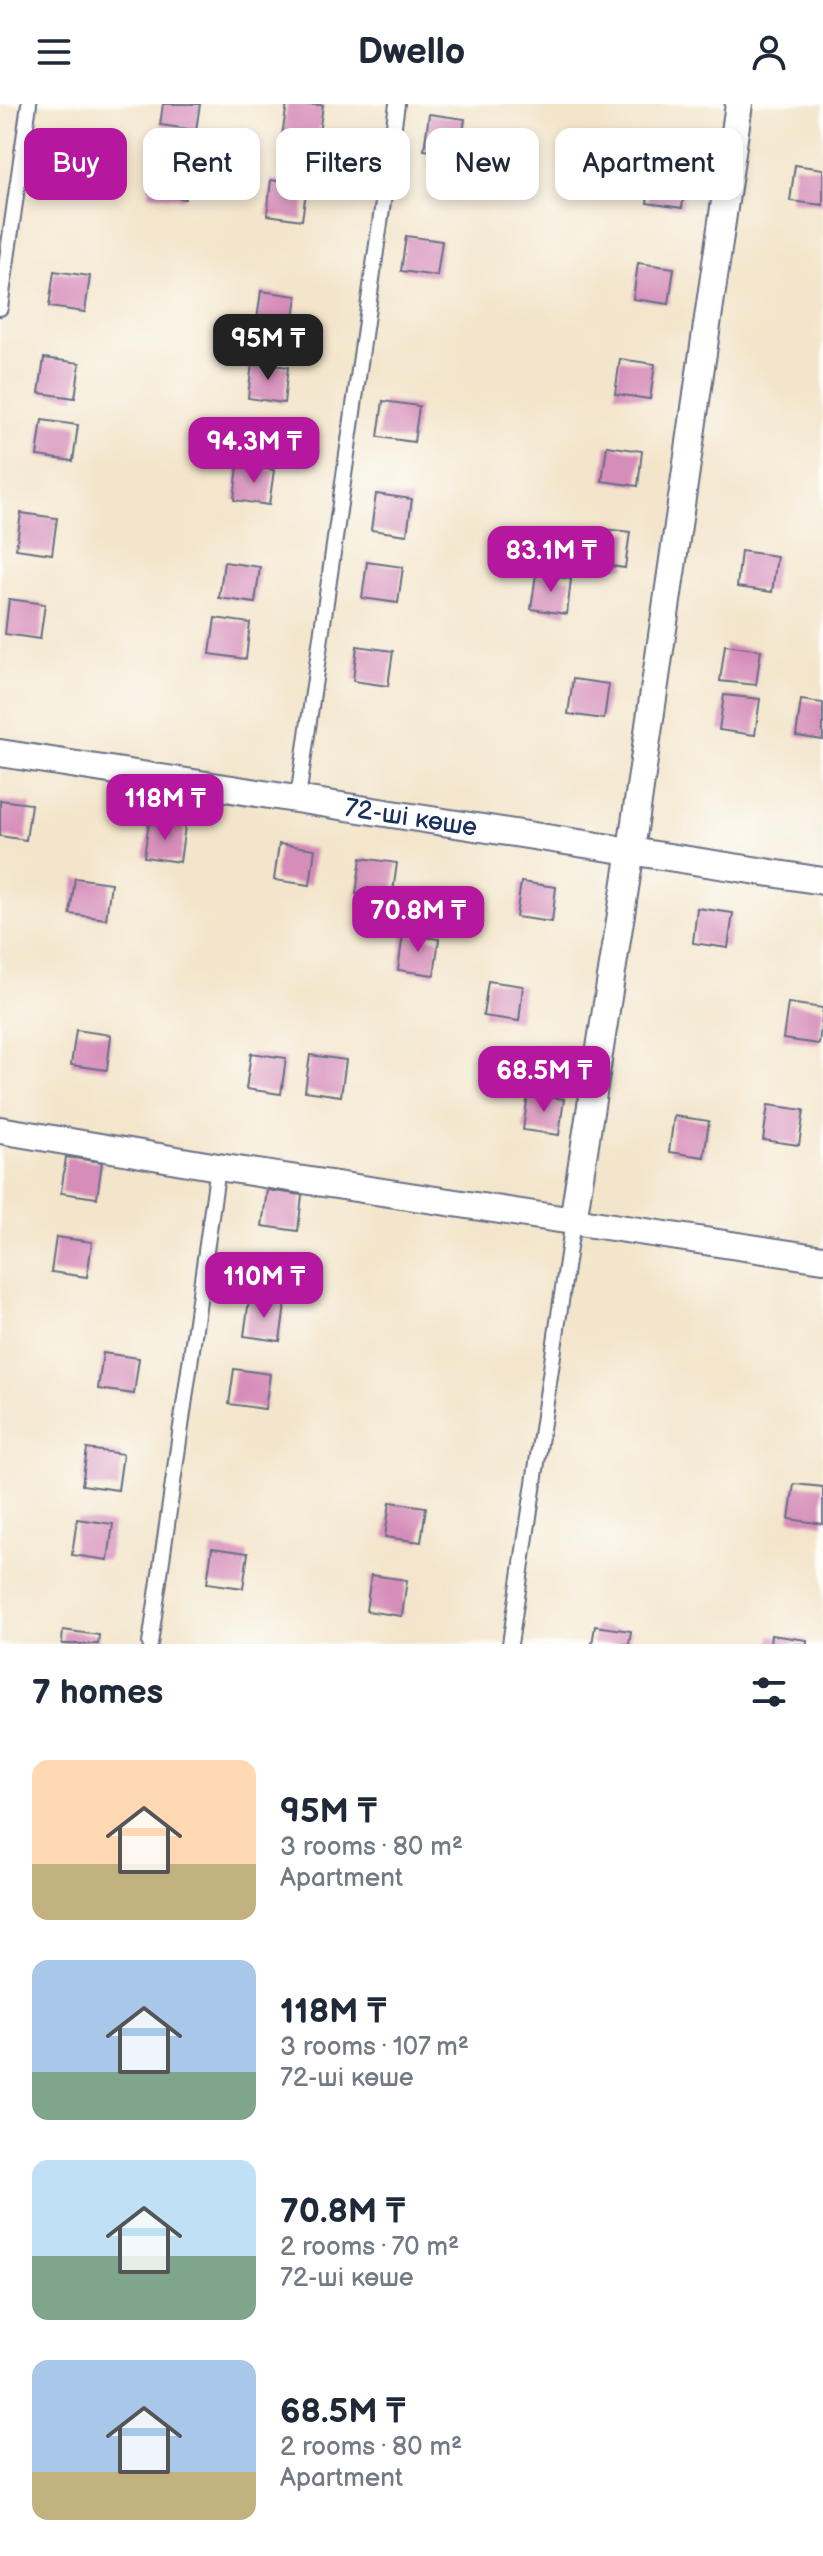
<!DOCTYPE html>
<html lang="en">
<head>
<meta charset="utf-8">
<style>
  body { margin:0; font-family:"Balsamiq Sans",sans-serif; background:#f2f2f3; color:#1f2937; height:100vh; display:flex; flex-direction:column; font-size:30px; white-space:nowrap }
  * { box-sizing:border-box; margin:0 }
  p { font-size:26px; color:#747a83 }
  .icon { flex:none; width:44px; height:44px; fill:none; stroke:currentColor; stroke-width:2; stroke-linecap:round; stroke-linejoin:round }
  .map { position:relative; height:1540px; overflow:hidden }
  .drawer { display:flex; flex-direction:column; background:#fff; flex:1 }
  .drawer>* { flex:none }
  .guide { position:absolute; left:24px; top:24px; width:776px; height:72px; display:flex; gap:16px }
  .price { position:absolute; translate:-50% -68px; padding:0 18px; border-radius:16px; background:#b5179e; color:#fff; font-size:26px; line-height:52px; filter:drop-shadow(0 2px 4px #0008) }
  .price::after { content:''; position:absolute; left:50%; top:48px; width:24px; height:18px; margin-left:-12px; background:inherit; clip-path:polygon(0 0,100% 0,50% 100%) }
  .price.selected { background:#222; color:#fff }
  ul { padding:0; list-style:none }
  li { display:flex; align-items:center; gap:24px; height:200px; padding:0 32px }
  li span { display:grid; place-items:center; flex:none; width:224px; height:160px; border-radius:16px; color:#555 }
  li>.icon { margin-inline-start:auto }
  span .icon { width:96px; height:96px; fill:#fffc; stroke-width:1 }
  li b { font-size:34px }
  h2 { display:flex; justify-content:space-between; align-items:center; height:96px; padding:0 32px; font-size:34px }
  .chip { padding:0 28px; border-radius:16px; background:#fff; box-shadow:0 4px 12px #0003; font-size:28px; line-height:72px }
  .chip.selected { background:#b5179e; color:#fff }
  header { display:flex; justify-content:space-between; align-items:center; height:104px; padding:0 32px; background:#fff; font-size:36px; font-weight:800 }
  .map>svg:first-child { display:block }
  .building { fill:#d68db9 }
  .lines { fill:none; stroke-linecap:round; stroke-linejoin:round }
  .service-casing { stroke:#676f84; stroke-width:18 }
  .minor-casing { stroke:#676f84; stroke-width:30 }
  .service { stroke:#fff; stroke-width:14 }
  .minor { stroke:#fff; stroke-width:26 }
  .labels { text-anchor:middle; stroke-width:7; stroke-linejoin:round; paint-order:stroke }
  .street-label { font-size:26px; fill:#1b2f5e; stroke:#fdfcf7 }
</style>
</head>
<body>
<header><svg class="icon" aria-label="menu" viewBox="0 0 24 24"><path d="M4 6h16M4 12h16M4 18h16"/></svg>Dwello<svg class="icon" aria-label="person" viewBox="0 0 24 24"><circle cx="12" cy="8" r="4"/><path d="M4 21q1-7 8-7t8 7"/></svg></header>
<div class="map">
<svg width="823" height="1540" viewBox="0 0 823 1540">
  <rect width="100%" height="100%" fill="#fdfcf7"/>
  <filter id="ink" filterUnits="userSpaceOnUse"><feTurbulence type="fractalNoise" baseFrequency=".0125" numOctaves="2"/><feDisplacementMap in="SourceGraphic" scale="16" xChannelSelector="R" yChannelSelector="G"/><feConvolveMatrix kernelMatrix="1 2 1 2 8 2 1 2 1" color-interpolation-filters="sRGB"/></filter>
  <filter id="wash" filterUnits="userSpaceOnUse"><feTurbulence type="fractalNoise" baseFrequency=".006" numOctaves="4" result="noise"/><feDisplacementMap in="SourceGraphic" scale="32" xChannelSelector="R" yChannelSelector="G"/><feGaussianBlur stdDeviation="1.8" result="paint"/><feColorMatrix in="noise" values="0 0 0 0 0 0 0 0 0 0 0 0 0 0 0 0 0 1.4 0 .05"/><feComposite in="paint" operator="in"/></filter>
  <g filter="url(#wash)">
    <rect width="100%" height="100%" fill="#f3e5cb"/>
    <g id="blocks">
      <path class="building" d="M163,0H200L196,26L160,21Z
        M287,0L323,1L318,37L282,32Z
        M429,10L465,15L460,51L424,46Z
        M154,54L190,59L185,95L149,90Z
        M795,61L823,65V101L790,97Z
        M652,64L687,69L682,104L647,99Z
        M271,76L307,81L302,116L267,111Z
        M406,132L442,137L437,172L401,167Z
        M638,159L674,164L669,200L633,195Z
        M54,167L90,172L85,208L49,203Z
        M261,187L297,192L292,228L256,223Z
        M44,254L80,259L75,294L39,289Z
        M620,255L655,260L650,295L615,290Z
        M252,258L288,263L284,299L248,294Z
        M383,297L419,302L414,338L378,333Z
        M42,316L78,321L73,357L37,352Z
        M607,342L642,347L638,382L602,377Z
        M238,361L274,366L269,401L234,396Z
        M376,390L412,395L407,431L371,426Z
        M21,409L57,414L52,450L16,445Z
        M594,424L630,428L625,464L590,459Z
        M741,447L777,452L772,488L737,483Z
        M224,458L260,463L255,499L219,494Z
        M367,458L403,463L398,499L362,494Z
        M536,470L571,475L567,510L531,505Z
        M9,495L45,500L40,535L5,530Z
        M215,514L250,519L246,555L210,550Z
        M725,541L761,546L756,581L720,577Z
        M357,542L393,547L388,582L353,577Z
        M573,575L609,580L604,615L568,610Z
        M724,591L760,595L755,631L719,626Z
        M801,596L823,599V636L796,632Z
        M0,696L31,700L26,736L0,732Z
        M149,718L185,722L180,758L144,753Z
        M279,740L315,745L310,781L274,776Z
        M361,754L397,759L392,795L356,790Z
        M75,774L111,779L106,815L70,810Z
        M521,778L556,783L552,818L516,813Z
        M697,804L733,809L728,844L693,839Z
        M403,830L439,835L434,871L398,866Z
        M488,877L523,882L519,917L483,912Z
        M788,899L823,904L819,940L783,935Z
        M76,926L111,931L107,966L71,961Z
        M251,949L286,954L281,990L246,985Z
        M310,951L346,956L341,992L305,987Z
        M528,990L564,995L559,1031L523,1026Z
        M768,1001L804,1006L799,1041L763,1036Z
        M674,1012L709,1017L704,1053L669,1048Z
        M66,1053L102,1058L97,1094L61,1089Z
        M267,1086L302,1091L298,1127L262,1122Z
        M56,1133L92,1138L87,1173L51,1168Z
        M249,1196L285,1201L280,1237L244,1232Z
        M103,1249L139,1254L134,1290L98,1285Z
        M234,1265L270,1270L265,1305L229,1300Z
        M87,1345L123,1350L118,1386L82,1381Z
        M794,1380L823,1383V1420L789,1415Z
        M390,1398L426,1403L421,1438L385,1433Z
        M77,1415L113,1420L108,1456L72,1451Z
        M212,1444L248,1449L243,1484L207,1479Z
        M371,1471L407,1476L402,1512L366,1507Z
        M595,1522L631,1527L629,1540H592Z
        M63,1526L99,1531L98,1540H62Z
        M771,1531L807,1536V1540H770Z"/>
    </g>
  </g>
  <g filter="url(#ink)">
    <use href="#blocks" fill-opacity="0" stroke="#676f84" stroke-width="2"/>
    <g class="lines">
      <defs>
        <path id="service" d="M0,204L29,0
          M298,694L397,0
          M150,1540L218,1063
          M510,1540L573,1117"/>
        <g id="minor">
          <path id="s1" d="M0,649L823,777"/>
          <path d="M0,1026L218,1063L823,1155"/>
          <path d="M573,1117L631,746L739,0"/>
        </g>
      </defs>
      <use href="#service" class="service-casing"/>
      <use href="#minor" class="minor-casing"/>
      <use href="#service" class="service"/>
      <use href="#minor" class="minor"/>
    </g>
  </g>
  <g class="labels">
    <g class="street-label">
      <text dy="9" stroke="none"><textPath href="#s1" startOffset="416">72-ші көше</textPath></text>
    </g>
  </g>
</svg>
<b class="price selected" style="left:268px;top:278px">95M ₸</b>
<b class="price" style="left:254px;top:381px">94.3M ₸</b>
<b class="price" style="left:551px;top:490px">83.1M ₸</b>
<b class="price" style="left:165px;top:738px">118M ₸</b>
<b class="price" style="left:418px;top:850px">70.8M ₸</b>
<b class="price" style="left:544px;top:1010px">68.5M ₸</b>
<b class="price" style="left:264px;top:1216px">110M ₸</b>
<div class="guide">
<a class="chip selected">Buy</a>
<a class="chip">Rent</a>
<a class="chip">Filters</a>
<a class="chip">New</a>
<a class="chip">Apartment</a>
</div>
</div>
<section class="drawer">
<h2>7 homes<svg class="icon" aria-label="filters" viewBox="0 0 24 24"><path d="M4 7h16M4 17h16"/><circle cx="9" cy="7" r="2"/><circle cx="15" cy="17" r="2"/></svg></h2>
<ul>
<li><span style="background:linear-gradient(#ffd9b3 65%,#c2b280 0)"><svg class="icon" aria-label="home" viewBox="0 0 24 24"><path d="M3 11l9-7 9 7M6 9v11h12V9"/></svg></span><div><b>95M ₸</b><p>3 rooms · 80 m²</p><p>Apartment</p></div></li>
<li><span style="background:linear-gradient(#a9c7e8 70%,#7fa58c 0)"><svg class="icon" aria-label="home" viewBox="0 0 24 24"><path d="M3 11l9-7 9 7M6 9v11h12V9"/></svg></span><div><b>118M ₸</b><p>3 rooms · 107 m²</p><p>72-ші көше</p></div></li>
<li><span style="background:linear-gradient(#bfe0f5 60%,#7fa58c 0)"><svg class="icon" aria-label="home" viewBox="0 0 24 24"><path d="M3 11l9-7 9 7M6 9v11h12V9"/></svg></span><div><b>70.8M ₸</b><p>2 rooms · 70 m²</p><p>72-ші көше</p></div></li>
<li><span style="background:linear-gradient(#a9c7e8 70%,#c2b280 0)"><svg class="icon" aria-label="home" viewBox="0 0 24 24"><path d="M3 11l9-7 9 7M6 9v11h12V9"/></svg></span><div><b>68.5M ₸</b><p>2 rooms · 80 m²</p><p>Apartment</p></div></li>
</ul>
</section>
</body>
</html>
